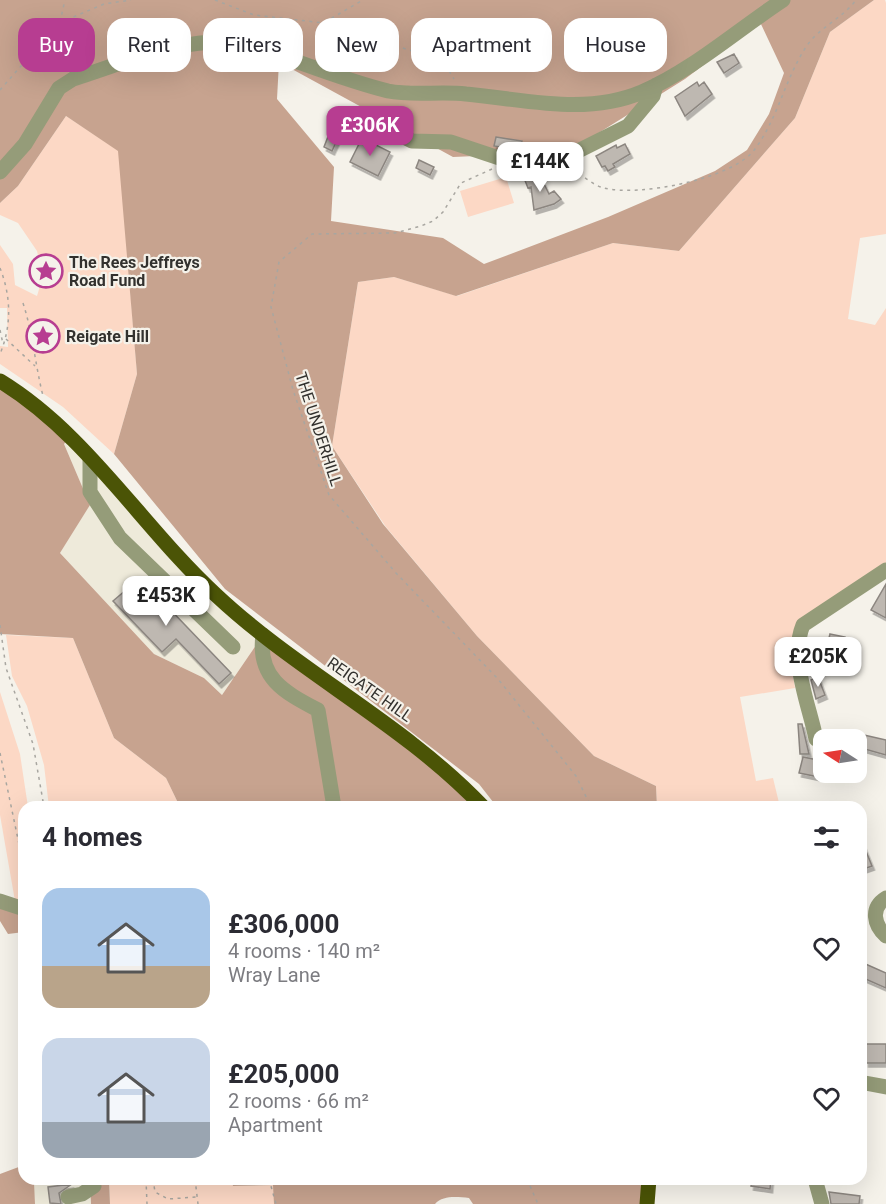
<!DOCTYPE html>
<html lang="en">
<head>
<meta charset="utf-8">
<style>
  body { margin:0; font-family:Roboto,sans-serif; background:#f2f2f3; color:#2b2b33; height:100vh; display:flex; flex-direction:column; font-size:22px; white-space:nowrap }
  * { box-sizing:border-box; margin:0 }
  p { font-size:20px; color:#7c7c81 }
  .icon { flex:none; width:33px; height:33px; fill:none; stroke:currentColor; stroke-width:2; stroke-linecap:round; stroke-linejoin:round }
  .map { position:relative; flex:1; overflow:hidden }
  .drawer { position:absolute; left:18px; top:801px; width:849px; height:384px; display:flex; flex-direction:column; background:#fff; border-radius:18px; box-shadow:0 6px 24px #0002 }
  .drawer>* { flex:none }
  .banner { position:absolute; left:18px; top:18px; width:850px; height:54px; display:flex; gap:12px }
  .needle { width:39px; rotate:282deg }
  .controls { position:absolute; left:813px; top:729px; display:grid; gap:12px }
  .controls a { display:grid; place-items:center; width:54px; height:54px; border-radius:12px; background:#fff; box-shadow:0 6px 24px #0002; font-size:30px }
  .price { position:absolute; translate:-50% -51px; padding:0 14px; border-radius:12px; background:#fff; color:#222; font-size:20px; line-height:39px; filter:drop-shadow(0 2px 3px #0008) }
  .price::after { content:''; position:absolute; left:50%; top:36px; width:18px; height:14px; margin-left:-9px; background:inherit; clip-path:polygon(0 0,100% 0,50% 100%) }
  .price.current { background:#b73d91; color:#fff }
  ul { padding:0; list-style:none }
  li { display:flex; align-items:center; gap:18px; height:150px; padding:0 24px }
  li span { display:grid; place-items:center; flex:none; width:168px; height:120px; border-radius:18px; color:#555 }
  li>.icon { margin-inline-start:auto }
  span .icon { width:72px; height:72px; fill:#fffc; stroke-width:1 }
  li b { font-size:26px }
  h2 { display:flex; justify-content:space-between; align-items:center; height:72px; padding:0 24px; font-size:26px }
  .pill { padding:0 21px; border-radius:18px; background:#fff; box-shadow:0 6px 24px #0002; font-size:21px; line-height:54px }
  .pill.current { background:#b73d91; color:#fff }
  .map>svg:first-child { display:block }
  .built { fill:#eeeada }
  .green { fill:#fcd8c5 }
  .forest { fill:#c7a38f; fill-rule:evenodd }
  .building { fill:#beb8b1; stroke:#8c8680; stroke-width:1.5; filter:url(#shadow) }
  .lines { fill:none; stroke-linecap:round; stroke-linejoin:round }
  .path { stroke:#a8a6a0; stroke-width:1.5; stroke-dasharray:3 4.5; stroke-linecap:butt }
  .minor { stroke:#959c79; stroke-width:15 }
  .major { stroke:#4b5406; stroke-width:15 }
  .labels { text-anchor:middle; stroke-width:4.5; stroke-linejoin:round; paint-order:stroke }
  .poi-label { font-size:16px; font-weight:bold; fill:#32312e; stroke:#f5f2ea; text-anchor:start }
  .street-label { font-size:16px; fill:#32312e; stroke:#f5f2ea }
</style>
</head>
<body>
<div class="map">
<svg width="886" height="1204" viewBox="0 0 886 1204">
  <defs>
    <filter id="shadow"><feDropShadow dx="2.5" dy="4" stdDeviation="0" flood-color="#0004"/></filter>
  </defs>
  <rect width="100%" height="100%" fill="#f5f2ea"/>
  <path class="built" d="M70,437L263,635L222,695L204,678L154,654L60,553L90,505L64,444Z
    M90,1180L91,1204H35L33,1182Z"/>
  <path class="green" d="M874,0H885L886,3V234L860,238L848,319L875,325L886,308V566L805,617L792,669L795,688L740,697L756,781L773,778L780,807H657L656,786L594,756L477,636L386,527L332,446L358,282L394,277L457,296L613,243L679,251L795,118L830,32Z
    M66,116L119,151L137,374L114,454L63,407L0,364V346L8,347L7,308H0V245L13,264L15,285L37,296L43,276L37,251L18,223L0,215V203L18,186Z
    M506,177L514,203L468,217L460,191Z
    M6,635L73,638L114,738L166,778L180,807H49L44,765L27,706L12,676Z
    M0,692L20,754L28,807H24V903L15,901L0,815Z
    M109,1179H231L233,1186L274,1185V1204H110Z"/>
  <path class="forest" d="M0,0H874L830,32L795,118L679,251L613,243L456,296L394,277L358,282L332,446L383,524L477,636L594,756L656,786L657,807H497L479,784L225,589L114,454L137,374L118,151L66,116L18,186L0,203ZM760,22L784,73L769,114L747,150L715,171L608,217L484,264L443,238L331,221L334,167L277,99L279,62L453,157L568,152L685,79Z
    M0,381L70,437L64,444L90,505L60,553L154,654L204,678L222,695L263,635L483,807H180L166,778L114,738L73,638L0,634Z
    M0,907L24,913V932L8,934L0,921Z
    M24,1165V1179H109L110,1204H91L90,1180L34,1182L35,1204H0V1174Z
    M231,1179H649L645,1204H473L469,1198C457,1197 443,1195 435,1204H274L273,1185L233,1186Z"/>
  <path class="building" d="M734,54L739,63L724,73L717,62Z
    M697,82L699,86L704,82L712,94L685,116L675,97Z
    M349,110L358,114L357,128L343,121Z
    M329,134L338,138L332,151L324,147Z
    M496,137L522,141L520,150L494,146Z
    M362,138L390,152L378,176L350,162Z
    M625,144L630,154L613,164L615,167L608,171L605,166L602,167L596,156L616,145L617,148Z
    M419,160L434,167L430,175L416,168Z
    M532,169L538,184L543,182L549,194L554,191L561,199L554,204L534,210L531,187L528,188L524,178L529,176L528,170Z
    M140,578L231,673L219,684L176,639L162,652L113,601Z
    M886,584V618L871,610Z
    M830,634L845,637L838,666L823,662Z
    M818,677L825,695L816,699L811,680Z
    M798,724H802L809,754H800Z
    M864,735L886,740V755L861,748Z
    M803,757L823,761L819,777L799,773Z
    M861,839L872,866L861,870Z
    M861,962L886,973V988L861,977Z
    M866,1044H886V1063H866Z
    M752,1179H771L770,1189L751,1186Z
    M72,1184L59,1193L61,1204L50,1203L48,1187Z
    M829,1192L860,1196L859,1204H831Z"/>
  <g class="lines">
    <path class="path" d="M215,0L254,15L324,23L428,56L448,69L454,79
      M60,22L65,0
      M325,22L363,0
      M0,90L59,23L104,4L131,0
      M492,169L461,183L443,212L433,221L421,226L395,233L312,234L279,262L271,307L293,390L329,495L396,573L498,679L576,776L591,807
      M573,169C582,175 594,186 604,188C638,197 734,179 755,149C778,118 785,79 806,47C818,28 843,18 856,0
      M0,268C11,296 12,325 0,354
      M23,303C33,334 35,364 43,396
      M0,330L3,344
      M34,335L40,336
      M6,339L35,366
      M0,625L6,668L33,744L44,807
      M0,753L24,868
      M24,921V941
      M146,1179L147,1204
      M153,1179L155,1192L168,1199L197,1197
      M195,1179L198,1204
      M269,1179L276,1204
      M527,1179L538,1204"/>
    <path class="minor" d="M367,118L412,141L451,142L502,159L560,160L628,126L653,96L656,85
      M0,172L25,144L59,88L73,79C128,62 187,34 245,44C291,58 342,80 388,91C413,96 440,91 466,94C523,99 586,116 642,92C694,69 736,31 783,0
      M90,460V492L120,538L233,647
      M263,635C257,678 284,692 318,710L334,807
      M816,739C809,704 789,659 803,625L886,570
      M886,898C870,908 874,925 886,936
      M0,901L24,909
      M865,1083L886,1087
      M815,1179L822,1204
      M68,1197L82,1194L94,1186"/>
    <path class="major" d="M0,381C87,434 142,527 216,595C299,673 403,723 483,807
      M647,1204L649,1179"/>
  </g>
  <defs>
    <symbol id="sight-ring" viewBox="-11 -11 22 22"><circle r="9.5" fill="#f5f2ea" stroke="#b73d91" stroke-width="1.5"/><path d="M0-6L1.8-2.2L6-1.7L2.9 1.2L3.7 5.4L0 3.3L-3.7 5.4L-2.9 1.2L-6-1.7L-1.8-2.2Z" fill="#b73d91"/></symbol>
  </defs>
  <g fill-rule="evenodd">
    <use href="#sight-ring" x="27" y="252" width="38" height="38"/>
    <use href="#sight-ring" x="24" y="317" width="38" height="38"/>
  </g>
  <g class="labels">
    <g class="poi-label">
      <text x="69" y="268">The Rees Jeffreys<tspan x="69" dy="18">Road Fund</tspan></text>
      <text x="66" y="342">Reigate Hill</text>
    </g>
    <g class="street-label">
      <text transform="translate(319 429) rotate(72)" y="6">THE UNDERHILL</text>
      <text transform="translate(370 689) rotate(35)" y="6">REIGATE HILL</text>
    </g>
  </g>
</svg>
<div class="controls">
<a><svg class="needle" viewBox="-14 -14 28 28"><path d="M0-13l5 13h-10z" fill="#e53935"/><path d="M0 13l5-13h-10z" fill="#7c7c81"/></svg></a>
</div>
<b class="price current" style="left:370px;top:157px">£306K</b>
<b class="price" style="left:540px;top:193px">£144K</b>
<b class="price" style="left:166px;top:627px">£453K</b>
<b class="price" style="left:818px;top:688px">£205K</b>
<div class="banner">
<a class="pill current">Buy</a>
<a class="pill">Rent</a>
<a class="pill">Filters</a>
<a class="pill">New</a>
<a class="pill">Apartment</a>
<a class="pill">House</a>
</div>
<section class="drawer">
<h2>4 homes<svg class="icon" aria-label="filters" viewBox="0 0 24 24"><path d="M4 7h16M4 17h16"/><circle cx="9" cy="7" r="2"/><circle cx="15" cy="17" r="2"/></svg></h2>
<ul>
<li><span style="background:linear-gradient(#a9c7e8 65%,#b9a48a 0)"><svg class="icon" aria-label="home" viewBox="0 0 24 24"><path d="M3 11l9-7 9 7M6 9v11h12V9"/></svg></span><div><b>£306,000</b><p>4 rooms · 140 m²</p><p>Wray Lane</p></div><svg class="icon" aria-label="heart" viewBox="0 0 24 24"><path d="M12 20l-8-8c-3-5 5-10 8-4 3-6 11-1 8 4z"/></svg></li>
<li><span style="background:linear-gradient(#c9d6e8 70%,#9aa5b1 0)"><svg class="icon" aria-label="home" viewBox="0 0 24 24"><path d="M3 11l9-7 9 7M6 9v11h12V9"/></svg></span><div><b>£205,000</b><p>2 rooms · 66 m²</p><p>Apartment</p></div><svg class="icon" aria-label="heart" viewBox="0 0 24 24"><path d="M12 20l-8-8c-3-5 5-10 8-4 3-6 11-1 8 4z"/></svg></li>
</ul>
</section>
</div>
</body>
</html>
